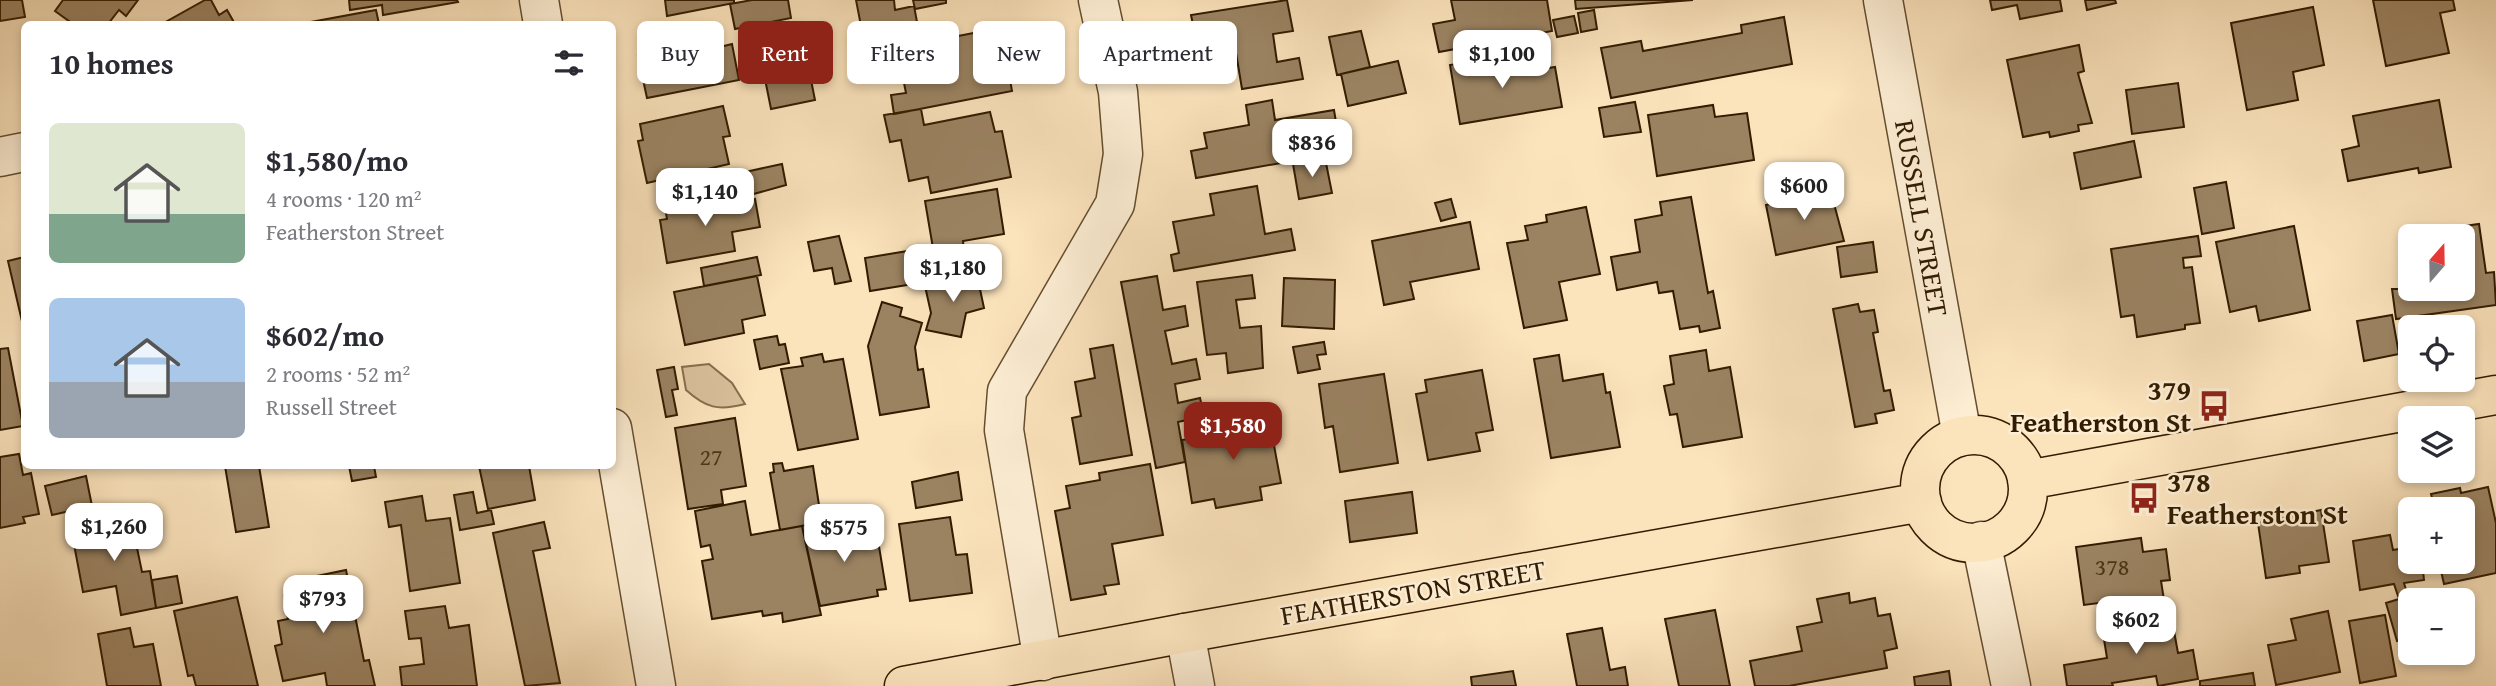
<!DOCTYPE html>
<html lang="en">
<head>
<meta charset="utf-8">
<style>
  body { margin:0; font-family:"Gentium Book Plus",serif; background:#f7f7f7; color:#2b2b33; height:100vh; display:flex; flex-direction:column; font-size:26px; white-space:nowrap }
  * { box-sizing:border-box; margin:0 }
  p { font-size:23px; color:#7c7c81 }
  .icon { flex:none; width:38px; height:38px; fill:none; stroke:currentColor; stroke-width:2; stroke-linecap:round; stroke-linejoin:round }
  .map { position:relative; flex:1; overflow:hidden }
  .side { position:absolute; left:21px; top:21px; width:595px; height:448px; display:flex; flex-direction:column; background:#fff; border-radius:10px; box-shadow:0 4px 10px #0003 }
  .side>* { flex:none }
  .banner { position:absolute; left:637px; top:21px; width:665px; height:63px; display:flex; gap:14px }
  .needle { width:46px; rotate:20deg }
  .buttons { position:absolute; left:2398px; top:224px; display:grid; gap:14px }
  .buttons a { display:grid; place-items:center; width:77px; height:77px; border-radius:10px; background:#fff; box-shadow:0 4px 10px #0003; font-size:35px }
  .price { position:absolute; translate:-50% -60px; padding:0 16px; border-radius:14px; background:#fff; color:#222; font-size:23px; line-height:46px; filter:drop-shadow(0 2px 4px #0008) }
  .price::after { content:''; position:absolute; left:50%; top:42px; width:21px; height:16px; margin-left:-10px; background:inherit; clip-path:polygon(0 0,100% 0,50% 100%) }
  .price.selected { background:#8f2418; color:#fff }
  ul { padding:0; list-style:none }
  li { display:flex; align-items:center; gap:21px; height:175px; padding:0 28px }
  li span { display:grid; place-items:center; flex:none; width:196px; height:140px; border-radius:10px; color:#555 }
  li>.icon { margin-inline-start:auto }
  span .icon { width:84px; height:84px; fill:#fffc; stroke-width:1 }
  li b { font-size:30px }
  h2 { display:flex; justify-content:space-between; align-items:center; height:84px; padding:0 28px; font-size:30px }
  .pill { padding:0 24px; border-radius:10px; background:#fff; box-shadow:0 4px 10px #0003; font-size:24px; line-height:63px }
  .pill.selected { background:#8f2418; color:#fff }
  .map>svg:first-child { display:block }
  .green { fill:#d9c19c; stroke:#866e4e; stroke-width:2 }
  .building { fill:#9b8362; stroke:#321c00; stroke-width:2 }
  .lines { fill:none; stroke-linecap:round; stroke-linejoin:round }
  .minor-casing { stroke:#644e2f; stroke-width:41 }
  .major-casing { stroke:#321c00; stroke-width:41 }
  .minor { stroke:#fcedd3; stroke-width:38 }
  .major { stroke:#fbe3bc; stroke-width:38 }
  .labels { text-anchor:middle; stroke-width:5; stroke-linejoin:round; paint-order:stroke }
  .number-label { font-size:24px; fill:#4c3618 }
  .street-label { font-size:28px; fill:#321c00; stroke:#fcedd3 }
  .poi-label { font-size:28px; font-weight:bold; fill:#321c00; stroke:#fcedd3; text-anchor:end }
</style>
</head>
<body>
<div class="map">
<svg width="2496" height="686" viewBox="0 0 2496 686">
  <rect width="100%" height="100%" fill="#fbe3bc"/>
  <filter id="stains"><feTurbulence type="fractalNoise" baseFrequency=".00286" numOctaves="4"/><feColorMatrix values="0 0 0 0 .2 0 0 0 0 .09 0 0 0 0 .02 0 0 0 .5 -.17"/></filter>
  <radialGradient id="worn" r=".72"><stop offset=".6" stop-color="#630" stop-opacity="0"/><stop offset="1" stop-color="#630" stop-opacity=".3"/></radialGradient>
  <path class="green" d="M709,364L732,383L745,404C718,411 706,408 686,390L682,367Z"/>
  <path class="building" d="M0,0H22L25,17L0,21Z
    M63,0H138L126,16L119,10L108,24H73L55,11Z
    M205,0H211L219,15L227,10L235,24H162Z
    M349,0H457L458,2L383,15L382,5L350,10Z
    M665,0H734V3L667,16Z
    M752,0H788L791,18L735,29L730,4Z
    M856,0H894L895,10L914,6L917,22L862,31Z
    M913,0H946V3L915,9Z
    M1287,0L1293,31L1273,34L1277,62L1299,58L1303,79L1242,89L1236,53L1189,61L1185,37L1195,35L1191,15Z
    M1451,0H1547L1552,31L1439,52L1433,24L1455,20Z
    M1575,0H1693L1576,9Z
    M1990,0H2060L2062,11L2020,19L2017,5L1992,10Z
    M2085,0H2115L2116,3L2087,10Z
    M2373,0H2453L2455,10L2440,13L2449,53L2386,66Z
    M2313,7L2324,65L2293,72L2298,100L2247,110L2231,23Z
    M376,10L379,24H309L311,22Z
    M1594,10L1597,29L1581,32L1578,13Z
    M1574,16L1578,33L1557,37L1553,20Z
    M1784,17L1792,64L1611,98L1601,48L1641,41L1643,51L1742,33L1741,25Z
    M914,23L919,49L868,59L862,31Z
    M715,26L720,47L732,44L739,80L647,98L638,56L645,55L643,41Z
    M984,31L989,60L1006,57L1012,91L894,114L891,95L906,93L903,78L933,72L927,42Z
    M1361,31L1370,67L1337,75L1329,37Z
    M2079,45L2084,71L2078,73L2079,77L2092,123L2078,125L2079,131L2050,137L2049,132L2023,137L2007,60Z
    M1504,56L1507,75L1555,67L1562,107L1460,124L1450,65Z
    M1398,61L1406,93L1348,106L1341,74Z
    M809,70L815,100L771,109L765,79Z
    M2178,83L2184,127L2132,134L2126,90Z
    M1272,100L1275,120L1334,110L1340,147L1279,158L1281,163L1196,178L1191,151L1207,148L1204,133L1249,125L1246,105Z
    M2439,100L2451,167L2419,173L2418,168L2348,181L2342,150L2359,146L2353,116Z
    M1635,102L1641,132L1604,137L1599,108Z
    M1713,105L1715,117L1747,113L1754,160L1657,176L1648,115Z
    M723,106L730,136L723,137L729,164L647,183L638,141L643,140L640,124Z
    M921,109L924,125L990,112L995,132L1002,131L1011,177L931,193L928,177L909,181L901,140L890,142L884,115Z
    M2134,141L2141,177L2081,189L2074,153Z
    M1325,158L1332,193L1299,199L1293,164Z
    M782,164L786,185L750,195L745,172Z
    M2226,182L2234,228L2202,234L2194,188Z
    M1257,186L1265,234L1291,229L1295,250L1174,271L1171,255L1179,253L1173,222L1214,215L1210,194Z
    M997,189L1004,234L963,241L965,262L936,266L925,201Z
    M1830,189L1844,241L1776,255L1766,205L1778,202L1776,197Z
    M724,197L725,204L755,199L760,227L732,232L735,251L667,263L660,220L667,219L665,207Z
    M1691,197L1708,293L1713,291L1720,328L1700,332L1699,326L1680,329L1673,291L1659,293L1657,282L1617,290L1611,257L1640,252L1635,220L1662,215L1660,202Z
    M1451,199L1456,217L1441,221L1435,203Z
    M1586,207L1600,274L1559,282L1567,320L1524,328L1507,243L1528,240L1525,226L1547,222L1546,215Z
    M1470,222L1479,269L1410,282L1414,299L1384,305L1372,241Z
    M2479,224L2486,273L2494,272L2496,305L2396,319L2392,289H2462V236H2422V232Z
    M2294,226L2310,310L2259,321L2256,306L2230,312L2216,242Z
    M839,236L851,281L835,284L832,268L814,271L808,242Z
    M2198,236L2201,256L2183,258L2184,268L2192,267L2200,323L2185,325V329L2137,337L2134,315L2121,317L2111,249Z
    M1873,242L1877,272L1841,277L1837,247Z
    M932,247L938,280L870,291L865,258Z
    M24,257V330L8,261Z
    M757,257L761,275L704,286L701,268Z
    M977,275L984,308L966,313L961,337L926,330L931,313L925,286Z
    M1252,275L1255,298L1236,300L1240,328L1261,326L1263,368L1228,373L1226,353L1207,355L1197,282Z
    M757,276L765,315L742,320L744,333L685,345L674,292Z
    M1157,276L1163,310L1185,306L1188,326L1165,331L1172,364L1196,359L1200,379L1175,384L1178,403L1200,398L1204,416L1178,422L1185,462L1156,468L1121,282Z
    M1284,278L1335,280L1334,329L1282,326Z
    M882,302L902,308L900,316L922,323L915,347L918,370L923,369L929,407L880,415L868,346Z
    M1858,304L1860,312L1874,310L1878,332L1873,333L1884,391L1890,390L1894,410L1875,414L1877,423L1855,427L1833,309Z
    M2392,315L2399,354L2364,361L2357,321Z
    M777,336L779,345L785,344L789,363L760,369L754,340Z
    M1324,342L1326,354L1317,355L1320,369L1298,373L1293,347Z
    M1113,345L1132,455L1080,464L1072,418L1081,416L1075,382L1095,378L1090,349Z
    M8,348L23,426L0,430V349Z
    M1706,350L1709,371L1730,367L1742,437L1683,447L1677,414L1670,415L1664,386L1674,384L1670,356Z
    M822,354L824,362L843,359L858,439L798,450L781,369L803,366L801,358Z
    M1559,355L1563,381L1603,374L1606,393L1610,392L1620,447L1551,458L1534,359Z
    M674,367L678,389L672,390L677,415L666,417L657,370Z
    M1482,370L1493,430L1476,433L1480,451L1428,460L1416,394L1427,392L1425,380Z
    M1384,374L1398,463L1340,472L1333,426L1325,428L1319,384Z
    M1267,408L1281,483L1260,487L1262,500L1216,508L1214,499L1192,503L1182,440L1238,430L1235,414Z
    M735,418L746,486L721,490L723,504L688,509L675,428Z
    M19,454L23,475L31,473L39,514L23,517L25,523L0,528V457Z
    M782,463L784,471L813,466L819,505H815L818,523L780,530L770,473L774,472L773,464Z
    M1150,464L1163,535L1112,544L1119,584L1104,586L1106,594L1071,600L1055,511L1070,508L1066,486L1100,480L1099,473Z
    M225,466H259L269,527L236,532Z
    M349,466H374L376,477L352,481Z
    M479,466H529L535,500L488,509Z
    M958,472L962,500L916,508L912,482Z
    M86,476L92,506L52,515L45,486Z
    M2488,487L2496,523V573L2444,584L2439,562H2462V509H2435L2431,494L2460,488L2461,493Z
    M473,492L477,513L491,510L494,524L460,530L454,495Z
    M1412,492L1417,533L1350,542L1345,501Z
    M422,496L426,521L450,518L460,583L410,591L401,525L389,527L385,502Z
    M745,501L751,535L802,526L821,615L783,622L782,613L763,616L762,611L712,619L702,561L713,559L710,545L701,547L695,511Z
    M2321,510L2329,562L2299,566L2300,573L2266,578L2258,523Z
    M130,514L142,572L150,571L156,608L121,615L116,586L83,592L73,539L83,537L81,523Z
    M950,517L956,555L967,554L972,593L910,601L899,524Z
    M831,521L833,536L876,528L886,589L877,590L878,596L820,606L802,526Z
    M544,522L550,548L533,551L560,683L525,686L493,533Z
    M2390,535L2393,550L2410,547V562H2422L2424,580L2404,583L2409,600L2420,597L2421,600H2410V637L2397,641L2386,603L2399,599L2394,584L2360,590L2353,541Z
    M2141,538L2143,552L2166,549L2170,580L2161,581L2164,600L2123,606L2122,600L2084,605L2076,547Z
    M346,570L364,661L369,660L375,686H327L325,673L283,681L275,646L282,644L278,621L288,619L284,595L310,590L307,578Z
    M177,576L182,603L156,608L152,580Z
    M1849,593L1850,603L1875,598L1878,616L1890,614L1897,648L1884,651L1887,668L1789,686H1755L1750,661L1802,651L1797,627L1822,622L1817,599Z
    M237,597L258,686H196L193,675L188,676L174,611Z
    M445,606L449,628L469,625L477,686H402L400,667L424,664L421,638L409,639L405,611Z
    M1715,610L1730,686H1679L1665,619Z
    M2328,611L2340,672L2276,685L2268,645L2296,640L2291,619Z
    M2154,612L2156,623L2172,620L2178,653L2193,650L2198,679L2158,686L2156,676L2112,683L2113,686H2067L2064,665L2107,658L2103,633L2120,630L2118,619Z
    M2385,615L2396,676L2360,683L2349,621Z
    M130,628L134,647L153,644L161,686H107L98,634Z
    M1602,628L1610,670L1625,667L1628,686H1577L1567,634Z
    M1513,671L1516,686H1472L1471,677Z
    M1949,671L1951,686H1915L1914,677Z
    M2253,673L2255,686H2200V681Z"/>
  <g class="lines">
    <defs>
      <path id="minor" d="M539,0L543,24
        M1883,0L1962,436
        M0,157L24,152
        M612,428L656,686
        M1981,541L2011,686
        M1185,633L1195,686
        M1043,661L1004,430L1007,391L1115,204L1123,154L1118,92L1098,0"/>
      <path id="major" d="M1920 489a54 54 0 1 1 108 0a54 54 0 1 1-108 0Z
        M2027,480L2496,395
        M904,686L1185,633L1922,502"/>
    </defs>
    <use href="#minor" class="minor-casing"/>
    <use href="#major" class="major-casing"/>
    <use href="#minor" class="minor"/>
    <use href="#major" class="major"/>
  </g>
  <defs>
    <symbol id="bus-bare" viewBox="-9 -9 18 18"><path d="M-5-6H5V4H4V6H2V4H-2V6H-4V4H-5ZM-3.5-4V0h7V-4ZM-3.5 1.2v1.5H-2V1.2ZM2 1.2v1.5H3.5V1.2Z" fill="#8f2418" stroke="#fcedd3" stroke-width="2.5" paint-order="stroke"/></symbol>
  </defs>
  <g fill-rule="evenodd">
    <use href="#bus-bare" x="2192" y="384" width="44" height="44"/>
    <use href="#bus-bare" x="2122" y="476" width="44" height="44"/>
  </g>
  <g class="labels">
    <g class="number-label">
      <text x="711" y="465">27</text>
      <text x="2112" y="575">378</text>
    </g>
    <g class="street-label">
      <text transform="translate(1922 218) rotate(80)" y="10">RUSSELL STREET</text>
      <text transform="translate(1413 592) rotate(-10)" y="10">FEATHERSTON STREET</text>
    </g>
    <g class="poi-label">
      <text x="2191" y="400">379<tspan x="2191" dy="32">Featherston St</tspan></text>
      <text x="2167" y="492" text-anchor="start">378<tspan x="2167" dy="32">Featherston St</tspan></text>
    </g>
  </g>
  <rect width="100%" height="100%" filter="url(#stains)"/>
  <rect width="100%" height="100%" fill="url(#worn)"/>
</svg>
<div class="buttons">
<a><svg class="needle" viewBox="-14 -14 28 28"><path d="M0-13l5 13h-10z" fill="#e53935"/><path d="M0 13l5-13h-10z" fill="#7c7c81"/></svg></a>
<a><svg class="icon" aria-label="locate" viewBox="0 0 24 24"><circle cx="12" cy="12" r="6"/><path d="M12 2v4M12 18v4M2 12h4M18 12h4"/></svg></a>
<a><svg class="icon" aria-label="layers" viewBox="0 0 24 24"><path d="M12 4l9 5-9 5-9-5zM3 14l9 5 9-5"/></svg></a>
<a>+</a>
<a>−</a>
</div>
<b class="price" style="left:1502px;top:90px">$1,100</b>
<b class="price" style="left:1312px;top:179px">$836</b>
<b class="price" style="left:1804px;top:222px">$600</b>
<b class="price" style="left:705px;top:228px">$1,140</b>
<b class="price" style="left:953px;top:304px">$1,180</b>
<b class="price selected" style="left:1233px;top:462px">$1,580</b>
<b class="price" style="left:114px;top:563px">$1,260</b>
<b class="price" style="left:844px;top:564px">$575</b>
<b class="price" style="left:323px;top:635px">$793</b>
<b class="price" style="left:2136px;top:656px">$602</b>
<div class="banner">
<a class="pill">Buy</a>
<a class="pill selected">Rent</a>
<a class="pill">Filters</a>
<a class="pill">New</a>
<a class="pill">Apartment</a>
</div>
<section class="side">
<h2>10 homes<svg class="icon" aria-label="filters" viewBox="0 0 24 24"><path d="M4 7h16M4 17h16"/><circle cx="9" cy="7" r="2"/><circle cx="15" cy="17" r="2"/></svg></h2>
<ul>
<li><span style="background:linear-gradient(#dfe7d0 65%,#7fa58c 0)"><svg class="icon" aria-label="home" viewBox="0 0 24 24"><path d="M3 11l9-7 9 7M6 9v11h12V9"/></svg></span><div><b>$1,580/mo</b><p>4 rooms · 120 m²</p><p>Featherston Street</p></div></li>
<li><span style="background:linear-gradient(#a9c7e8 60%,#9aa5b1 0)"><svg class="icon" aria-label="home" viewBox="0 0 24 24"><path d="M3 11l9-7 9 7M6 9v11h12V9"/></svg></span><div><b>$602/mo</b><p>2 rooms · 52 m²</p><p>Russell Street</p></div></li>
</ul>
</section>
</div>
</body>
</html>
